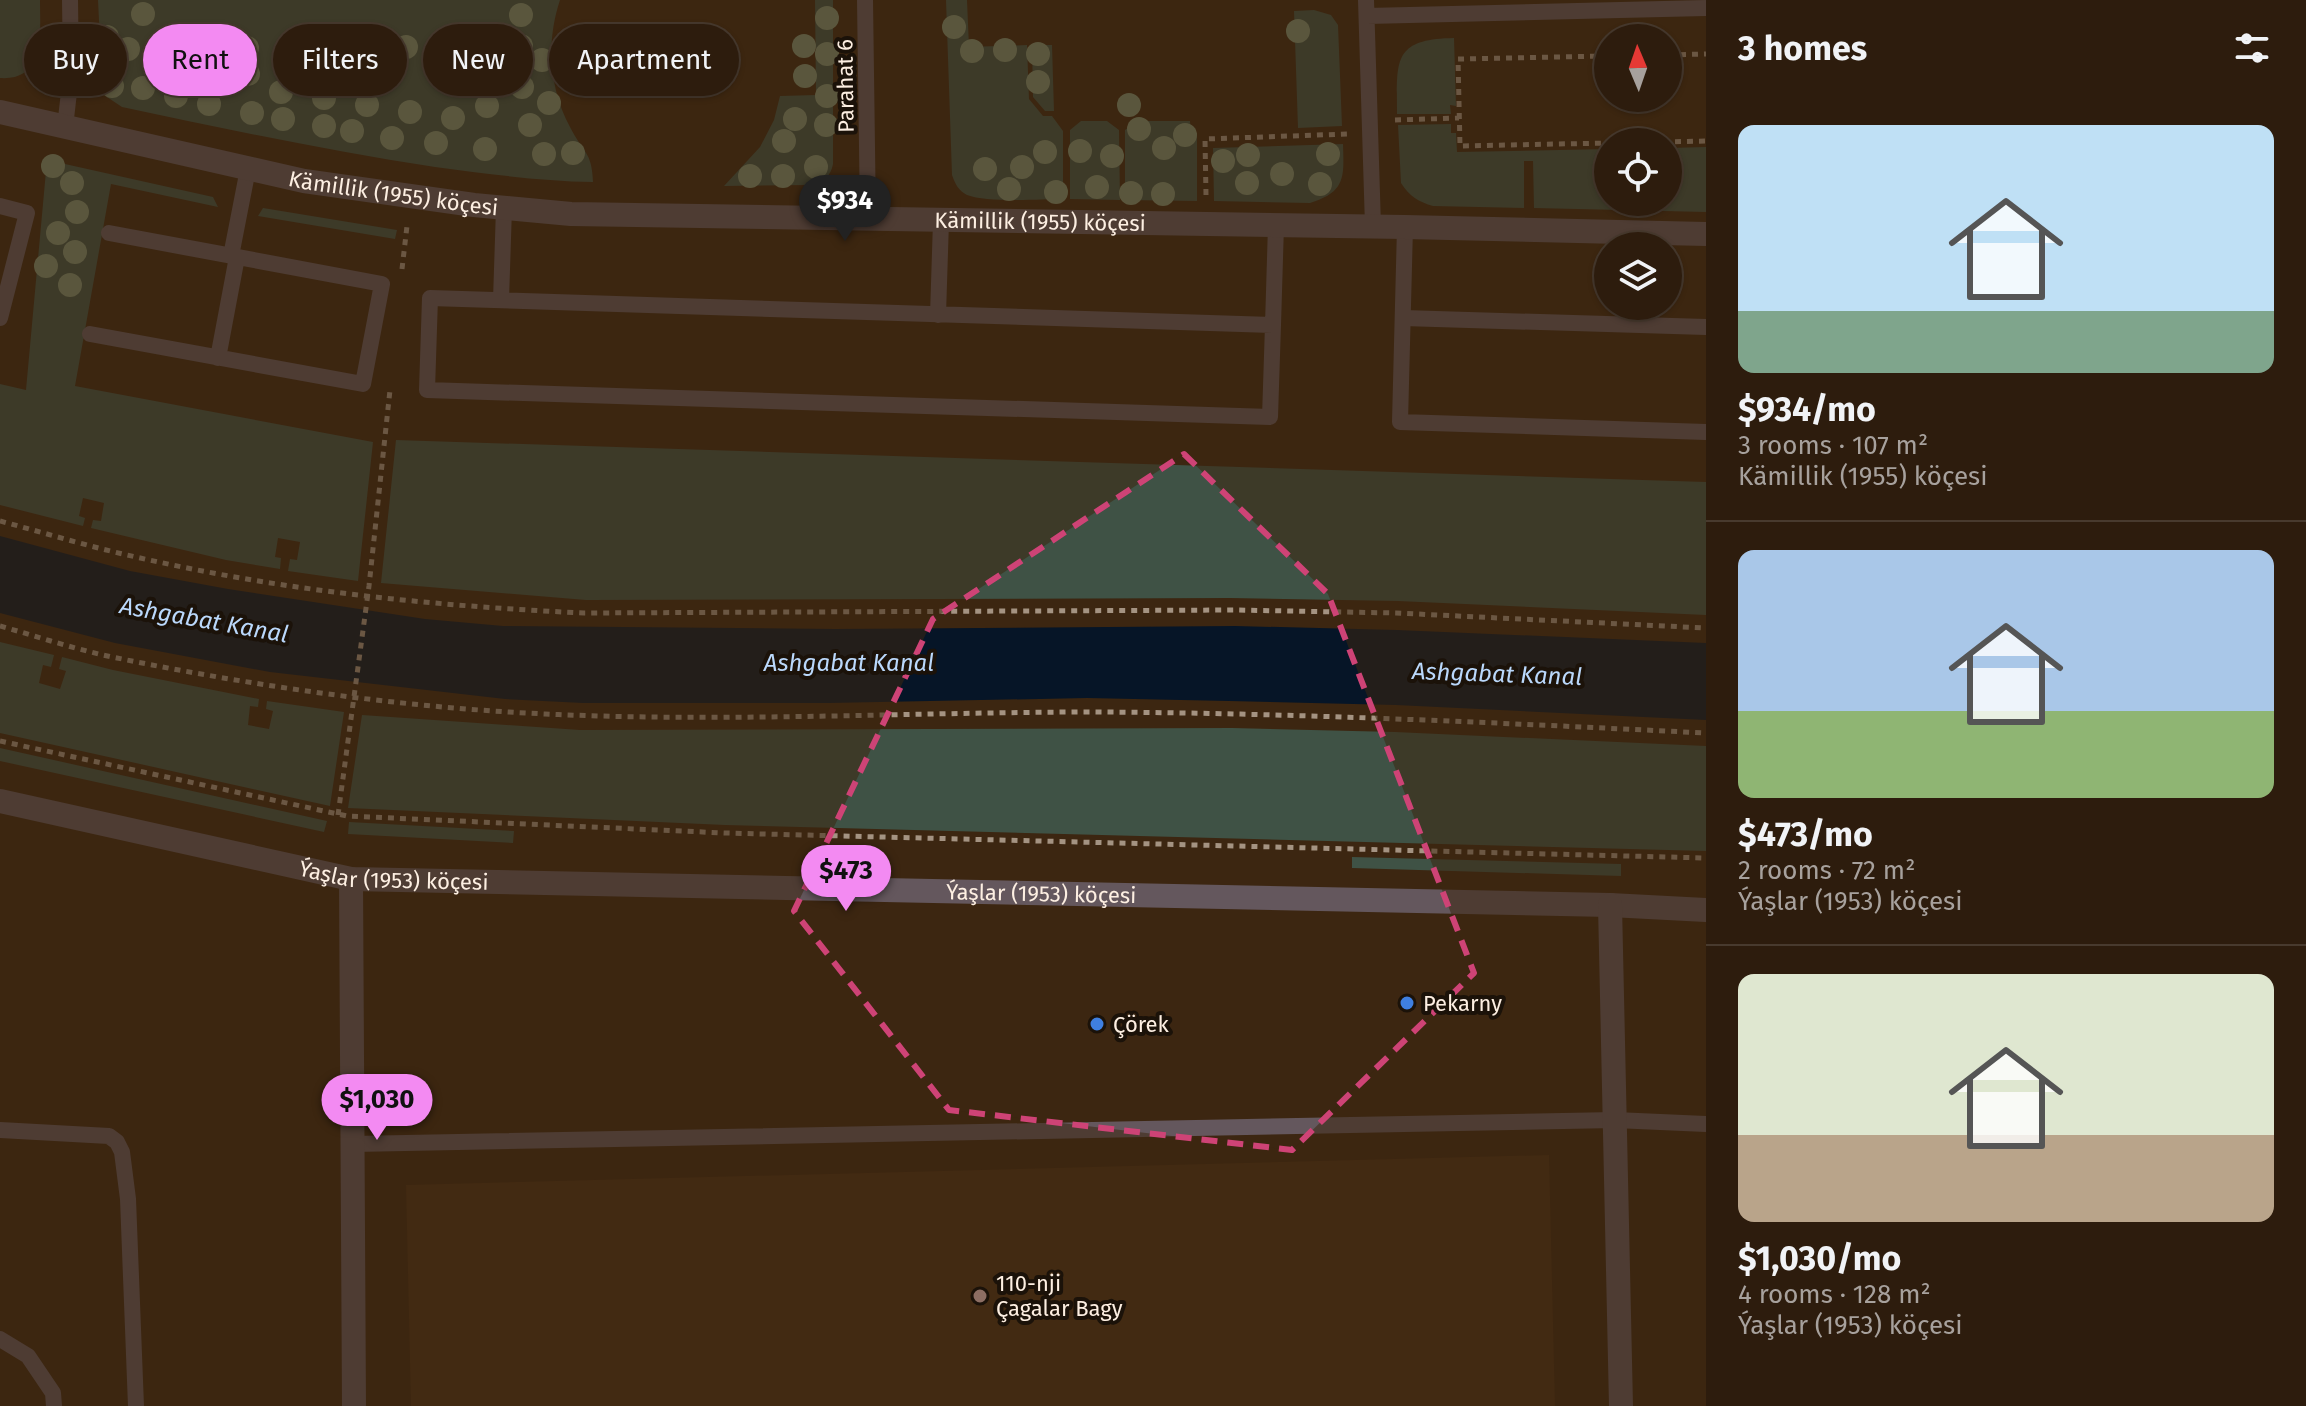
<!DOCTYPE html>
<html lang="en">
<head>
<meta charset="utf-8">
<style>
  body { margin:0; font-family:"Fira Sans",sans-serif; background:#352516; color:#f1f3f6; height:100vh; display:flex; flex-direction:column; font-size:30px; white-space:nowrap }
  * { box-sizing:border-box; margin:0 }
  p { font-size:26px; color:#a7a19d }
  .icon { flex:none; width:44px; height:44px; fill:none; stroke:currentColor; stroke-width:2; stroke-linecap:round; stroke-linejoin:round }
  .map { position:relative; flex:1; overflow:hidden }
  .details { display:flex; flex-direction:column; background:#2d1c0d; width:600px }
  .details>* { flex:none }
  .guide { position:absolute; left:24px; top:24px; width:760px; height:72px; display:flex; gap:16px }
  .needle { width:52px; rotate:358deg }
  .fabs { position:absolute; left:1594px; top:24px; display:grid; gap:16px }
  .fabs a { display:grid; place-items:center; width:88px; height:88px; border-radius:50%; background:#2d1c0d; box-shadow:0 2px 6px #0004,0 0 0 2px #483a2e; font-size:40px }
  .price { position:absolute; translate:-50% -68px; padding:0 18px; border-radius:28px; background:#f38af2; color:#111; font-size:26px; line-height:52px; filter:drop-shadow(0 2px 4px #0008) }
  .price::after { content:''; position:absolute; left:50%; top:48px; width:24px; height:18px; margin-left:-12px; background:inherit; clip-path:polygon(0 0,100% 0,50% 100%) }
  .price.current { background:#222; color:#fff }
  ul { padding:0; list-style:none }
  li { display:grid; align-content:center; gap:16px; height:424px; padding:0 32px }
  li+li { border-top:2px solid #483a2e }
  li span { display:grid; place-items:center; height:248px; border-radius:16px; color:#555 }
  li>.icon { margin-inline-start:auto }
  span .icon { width:144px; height:144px; fill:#fffc; stroke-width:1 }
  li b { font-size:34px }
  h2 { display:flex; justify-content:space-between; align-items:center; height:96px; padding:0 32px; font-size:34px }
  .chip { padding:0 28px; border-radius:36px; background:#2d1c0d; box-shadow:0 2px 6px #0004,0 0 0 2px #483a2e; font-size:28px; line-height:72px }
  .chip.current { background:#f38af2; color:#111 }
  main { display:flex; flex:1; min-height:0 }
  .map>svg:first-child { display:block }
  .built { fill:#4a2f14 }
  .green { fill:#3f5245 }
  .water { fill:#061527 }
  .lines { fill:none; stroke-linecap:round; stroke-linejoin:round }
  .path { stroke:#a49382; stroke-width:5; stroke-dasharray:6 6; stroke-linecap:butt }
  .service { stroke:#64575d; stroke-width:16 }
  .minor { stroke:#64575d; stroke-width:24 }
  .tree { fill:#7f9174 }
  .marked { fill:none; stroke:#ce4376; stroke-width:6; stroke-dasharray:16 10; stroke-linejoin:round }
  .shop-dot { fill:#3f7fe0; stroke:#1b1209; stroke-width:3 }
  .education-dot { fill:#8d6e63; stroke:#1b1209; stroke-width:3 }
  .labels { text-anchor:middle; stroke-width:8; stroke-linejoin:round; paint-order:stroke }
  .street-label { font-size:22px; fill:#fdefe2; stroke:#1b1209 }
  .poi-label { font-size:22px; fill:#fdefe2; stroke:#1b1209; text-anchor:start }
  .water-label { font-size:24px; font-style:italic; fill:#bad8fb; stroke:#1b1209 }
</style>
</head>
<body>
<main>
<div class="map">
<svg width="1706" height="1406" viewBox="0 0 1706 1406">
  <rect width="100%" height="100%" fill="#3c2611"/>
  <path class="built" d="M1549,1155L1555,1406H411L406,1185Z"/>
  <path class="green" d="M0,0H40C40,32 46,81 0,78Z
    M98,0H560C546,42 549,88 570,127C583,153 592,151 593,182C539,181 488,174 435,167C329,151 226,129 122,107L107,97L102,82Z
    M815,0H833V164C831,176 823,183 811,185L724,186L760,147L774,120L780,96L816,95Z
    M946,0H967L969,47L1027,45L1029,99L1043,116H1052L1063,131V199C1040,199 987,203 967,195C959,191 955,184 952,175Z
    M1314,10L1331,15L1338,25L1342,126L1298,128L1294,11Z
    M1454,38L1456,106L1450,105L1451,114H1397C1397,61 1392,39 1454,38Z
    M1032,45H1052L1054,111H1045L1033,97Z
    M1081,121H1107L1119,130L1120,200L1070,199V130Z
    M1137,121H1190L1191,133H1197V201L1125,200V130Z
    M1451,124V133H1456L1457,152L1608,149V202H1668V148L1706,147V212L1534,208L1533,161H1524V208L1433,206C1419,202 1409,196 1401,183L1398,125Z
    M1343,144C1344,177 1346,192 1310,203L1214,201L1213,148Z
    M47,160L213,197L218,207L111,184L75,386L373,442L358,581L288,571L290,559L297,560L300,542L278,538L275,557L281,558L280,569L226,560L91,528L93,520L101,521L104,503L83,498L79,516L85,518L83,526L0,505V384L26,390Z
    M263,208L397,230L395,239L258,216Z
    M396,440L1706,482V615L1398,601L1230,598L586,600L381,583Z
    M0,642L54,655L51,667L43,665L39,683L60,689L66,671L59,669L62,657L113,670L259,699L258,707L250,706L248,725L269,729L273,711L266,709L267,701L344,712L330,806L0,733Z
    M362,715L580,730L1232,728L1395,732L1706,746V851L725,825L348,808Z
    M0,748L327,821L324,832L0,761Z
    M349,822L514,831L513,843L348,834Z
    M1352,857L1621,864V876L1352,868Z"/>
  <path class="water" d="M0,536L130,571L228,589L425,619L503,626L835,629L1235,626L1397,630L1706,643V720L1396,705L1229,701L1087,698L829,703H583L505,699L270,672L115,643L0,613Z"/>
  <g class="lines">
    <path class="path" d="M1668,55L1706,54
      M1608,56L1458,59L1460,146L1608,143
      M1395,120L1459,118
      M1663,142L1706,141
      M1206,195L1205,139L1347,134
      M402,269L407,226
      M0,521C45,533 90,547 136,557C284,591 433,606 584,613L1234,610L1396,613L1706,628
      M0,626C39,637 77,650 117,658C245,684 378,704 509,712C704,724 900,712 1095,712C1299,713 1502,723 1706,733
      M0,741L347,816L725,833L1706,858
      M338,815L369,586L390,390"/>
    <path class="service" d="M865,0L868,220
      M1366,0L1373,226
      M1367,16L1706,8
      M65,127L71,75L70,0
      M0,206L27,213L0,318
      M1405,227L1400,422L1706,432
      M231,256L248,169
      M430,298L1273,325L1270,417L427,390Z
      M501,300L504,208
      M938,315L941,221
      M1403,318L1706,327
      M1273,325L1276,225
      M90,334L363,384L382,284L109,233
      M218,358L237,257
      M0,1130L109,1136L117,1142L122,1152L128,1199L136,1406
      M353,1144L1615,1120L1706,1124
      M0,1339L28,1356L53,1393L54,1406"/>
    <g class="minor">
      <path id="s1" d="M0,112L304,181L474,205L571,214L1405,227L1706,234"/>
      <path id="s2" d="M0,801L351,879L1610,905L1706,910"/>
      <path d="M351,879L354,1406"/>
      <path d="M1610,905L1621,1406"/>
    </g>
  </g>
  <g class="tree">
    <circle cx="143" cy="14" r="12"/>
    <circle cx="521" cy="15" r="12"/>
    <circle cx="827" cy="18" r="12"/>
    <circle cx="954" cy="27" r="12"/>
    <circle cx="1298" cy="31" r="12"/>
    <circle cx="107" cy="37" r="12"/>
    <circle cx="521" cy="46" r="12"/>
    <circle cx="804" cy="46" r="12"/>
    <circle cx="366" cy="47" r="12"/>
    <circle cx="406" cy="47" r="12"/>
    <circle cx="446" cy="47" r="12"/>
    <circle cx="485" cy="47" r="12"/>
    <circle cx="208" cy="48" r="12"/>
    <circle cx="247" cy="48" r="12"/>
    <circle cx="287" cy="48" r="12"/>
    <circle cx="327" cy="48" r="12"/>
    <circle cx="128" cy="49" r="12"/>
    <circle cx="168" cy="49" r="12"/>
    <circle cx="1005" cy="50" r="12"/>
    <circle cx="972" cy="51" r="12"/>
    <circle cx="827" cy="54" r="12"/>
    <circle cx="1038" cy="54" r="12"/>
    <circle cx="542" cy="60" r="12"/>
    <circle cx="105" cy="62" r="12"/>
    <circle cx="248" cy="74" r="12"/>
    <circle cx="805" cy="76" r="12"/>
    <circle cx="1038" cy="82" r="12"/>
    <circle cx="112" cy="86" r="12"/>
    <circle cx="522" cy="87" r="12"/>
    <circle cx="143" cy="88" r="12"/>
    <circle cx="281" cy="92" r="12"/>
    <circle cx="176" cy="96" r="12"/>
    <circle cx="827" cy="96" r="12"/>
    <circle cx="324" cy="98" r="12"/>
    <circle cx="549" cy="103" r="12"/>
    <circle cx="209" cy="104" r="12"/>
    <circle cx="367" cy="105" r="12"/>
    <circle cx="1129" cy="105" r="12"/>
    <circle cx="487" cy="106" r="12"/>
    <circle cx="410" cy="112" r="12"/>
    <circle cx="252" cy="113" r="12"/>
    <circle cx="453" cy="118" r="12"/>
    <circle cx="283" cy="119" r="12"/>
    <circle cx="795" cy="119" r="12"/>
    <circle cx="530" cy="125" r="12"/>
    <circle cx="826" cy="125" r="12"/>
    <circle cx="324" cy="126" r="12"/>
    <circle cx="1139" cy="129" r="12"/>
    <circle cx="352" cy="131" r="12"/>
    <circle cx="1185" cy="135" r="12"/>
    <circle cx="392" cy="138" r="12"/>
    <circle cx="784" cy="141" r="12"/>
    <circle cx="436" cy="143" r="12"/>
    <circle cx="1164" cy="148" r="12"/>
    <circle cx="485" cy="149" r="12"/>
    <circle cx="1080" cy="151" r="12"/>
    <circle cx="1045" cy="152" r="12"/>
    <circle cx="573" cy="153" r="12"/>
    <circle cx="544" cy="154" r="12"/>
    <circle cx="1328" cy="154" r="12"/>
    <circle cx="1248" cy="155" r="12"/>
    <circle cx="1112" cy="156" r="12"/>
    <circle cx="1223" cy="161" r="12"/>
    <circle cx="53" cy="166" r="12"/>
    <circle cx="816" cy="167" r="12"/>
    <circle cx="1022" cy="167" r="12"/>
    <circle cx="985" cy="169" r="12"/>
    <circle cx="1282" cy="174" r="12"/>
    <circle cx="750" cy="176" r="12"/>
    <circle cx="783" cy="176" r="12"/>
    <circle cx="72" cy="183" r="12"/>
    <circle cx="1247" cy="183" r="12"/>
    <circle cx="1320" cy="184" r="12"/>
    <circle cx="1097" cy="187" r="12"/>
    <circle cx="1009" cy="189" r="12"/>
    <circle cx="1056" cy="192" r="12"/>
    <circle cx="1131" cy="193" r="12"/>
    <circle cx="1163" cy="194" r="12"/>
    <circle cx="77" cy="212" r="12"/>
    <circle cx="58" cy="233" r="12"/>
    <circle cx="75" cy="252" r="12"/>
    <circle cx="46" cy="266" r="12"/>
    <circle cx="70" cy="285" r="12"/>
  </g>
  <path d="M0 0H1706V1406H0ZM1184,454L1328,594L1474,973L1292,1150L949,1110L794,911L933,619Z" fill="#3c2611" fill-opacity=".55" fill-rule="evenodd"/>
  <path class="marked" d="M1184,454L1328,594L1474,973L1292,1150L949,1110L794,911L933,619Z"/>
  <g class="shop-dot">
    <circle cx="1407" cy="1003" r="8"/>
    <circle cx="1097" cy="1024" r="8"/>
  </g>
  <circle class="education-dot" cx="980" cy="1296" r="8"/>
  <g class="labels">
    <g class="street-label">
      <text transform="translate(845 86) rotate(-91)" y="8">Parahat 6</text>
      <text dy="8" stroke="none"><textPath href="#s1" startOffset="402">Kämillik (1955) köçesi</textPath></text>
      <text dy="8" stroke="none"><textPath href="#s1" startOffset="1050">Kämillik (1955) köçesi</textPath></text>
      <text dy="8" stroke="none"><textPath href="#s2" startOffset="402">Ýaşlar (1953) köçesi</textPath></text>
      <text dy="8" stroke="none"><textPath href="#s2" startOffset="1050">Ýaşlar (1953) köçesi</textPath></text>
    </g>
    <g class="poi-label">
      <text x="1423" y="1011">Pekarny</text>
      <text x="1113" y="1032">Çörek</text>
      <text x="996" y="1291">110-nji<tspan x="996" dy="25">Çagalar Bagy</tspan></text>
    </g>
    <g class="water-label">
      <text transform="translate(204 620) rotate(10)" y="8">Ashgabat Kanal</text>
      <text x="849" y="671">Ashgabat Kanal</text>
      <text transform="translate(1497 674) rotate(2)" y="8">Ashgabat Kanal</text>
    </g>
  </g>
</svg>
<div class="fabs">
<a><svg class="needle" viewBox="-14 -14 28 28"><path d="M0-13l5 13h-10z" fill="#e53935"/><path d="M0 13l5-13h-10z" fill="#a7a19d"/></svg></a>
<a><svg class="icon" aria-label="locate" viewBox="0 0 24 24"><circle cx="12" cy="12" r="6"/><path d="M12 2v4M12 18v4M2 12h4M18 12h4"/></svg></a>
<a><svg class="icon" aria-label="layers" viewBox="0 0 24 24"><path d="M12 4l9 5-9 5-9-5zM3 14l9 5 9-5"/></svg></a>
</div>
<b class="price current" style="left:845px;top:243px">$934</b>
<b class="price" style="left:846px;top:913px">$473</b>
<b class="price" style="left:377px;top:1142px">$1,030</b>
<div class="guide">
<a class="chip">Buy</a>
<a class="chip current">Rent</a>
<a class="chip">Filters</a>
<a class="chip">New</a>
<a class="chip">Apartment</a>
</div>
</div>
<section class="details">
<h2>3 homes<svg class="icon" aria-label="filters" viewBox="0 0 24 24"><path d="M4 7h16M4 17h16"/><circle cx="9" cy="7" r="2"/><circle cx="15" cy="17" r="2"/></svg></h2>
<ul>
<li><span style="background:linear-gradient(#bfe0f5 75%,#7fa58c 0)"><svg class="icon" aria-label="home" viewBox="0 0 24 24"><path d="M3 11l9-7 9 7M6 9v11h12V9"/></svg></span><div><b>$934/mo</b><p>3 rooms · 107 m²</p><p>Kämillik (1955) köçesi</p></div></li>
<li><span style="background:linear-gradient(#a9c7e8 65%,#8fb573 0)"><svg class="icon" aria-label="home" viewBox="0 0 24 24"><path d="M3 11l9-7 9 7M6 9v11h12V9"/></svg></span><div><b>$473/mo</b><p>2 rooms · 72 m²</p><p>Ýaşlar (1953) köçesi</p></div></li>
<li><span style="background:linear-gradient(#dfe7d0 65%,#b9a48a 0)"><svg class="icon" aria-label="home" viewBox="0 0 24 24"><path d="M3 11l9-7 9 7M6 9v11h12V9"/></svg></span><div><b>$1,030/mo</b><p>4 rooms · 128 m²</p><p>Ýaşlar (1953) köçesi</p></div></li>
</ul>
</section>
</main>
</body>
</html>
